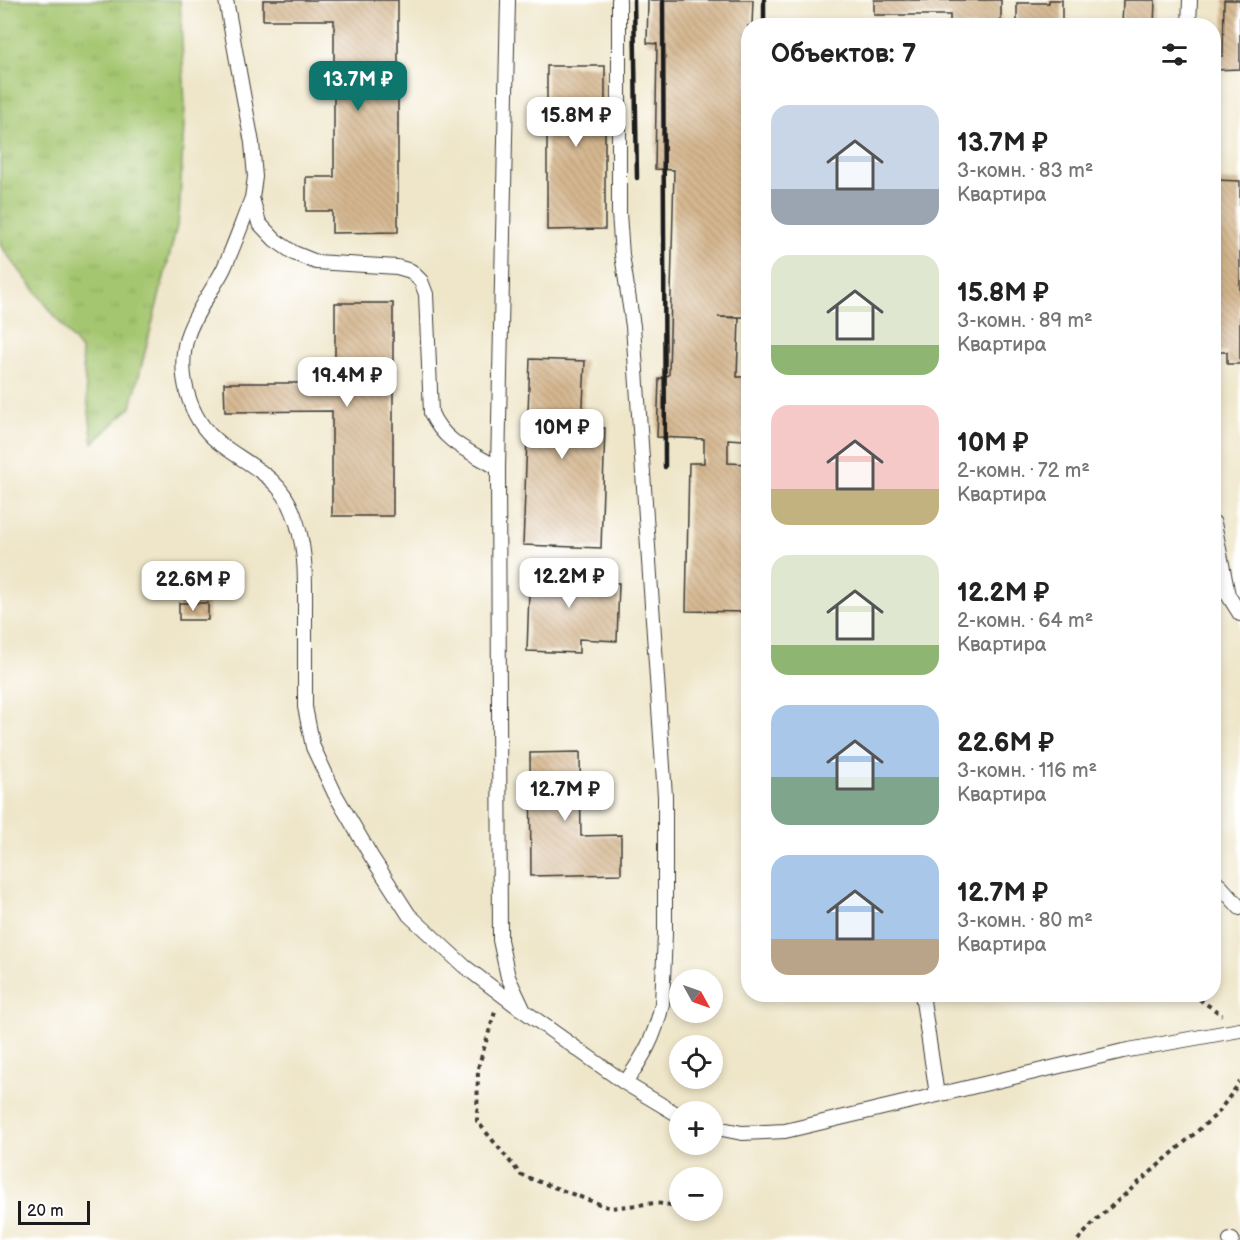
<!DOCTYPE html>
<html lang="ru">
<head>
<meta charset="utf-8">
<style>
  body { margin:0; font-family:"Balsamiq Sans",sans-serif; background:#f6f6f6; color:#222; height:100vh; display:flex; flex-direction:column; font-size:22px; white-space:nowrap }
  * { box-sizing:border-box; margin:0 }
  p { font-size:20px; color:#767676 }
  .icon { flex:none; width:33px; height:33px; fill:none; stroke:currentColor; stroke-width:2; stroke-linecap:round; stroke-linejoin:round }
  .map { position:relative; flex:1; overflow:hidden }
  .drawer { position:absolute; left:741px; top:18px; width:480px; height:984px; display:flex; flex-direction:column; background:#fff; border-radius:24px; box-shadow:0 3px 9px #0003 }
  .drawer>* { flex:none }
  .needle { width:39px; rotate:130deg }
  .tools { position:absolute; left:669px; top:969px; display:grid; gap:12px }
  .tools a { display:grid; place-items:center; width:54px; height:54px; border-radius:50%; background:#fff; box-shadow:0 3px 9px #0003; font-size:30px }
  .scale { position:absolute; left:18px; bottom:15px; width:72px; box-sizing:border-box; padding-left:6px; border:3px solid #1c1c1c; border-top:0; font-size:16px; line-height:21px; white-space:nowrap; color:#1c1c1c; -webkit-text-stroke:4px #fff; paint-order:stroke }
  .price { position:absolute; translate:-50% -51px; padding:0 14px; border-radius:12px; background:#fff; color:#222; font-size:20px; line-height:39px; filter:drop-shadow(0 2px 3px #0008) }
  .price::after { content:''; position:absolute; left:50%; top:36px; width:18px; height:14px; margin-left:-9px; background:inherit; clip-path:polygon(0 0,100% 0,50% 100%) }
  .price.on { background:#0f766e; color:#fff }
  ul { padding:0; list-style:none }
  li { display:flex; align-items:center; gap:18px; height:150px; padding:0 30px }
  li span { display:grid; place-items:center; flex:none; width:168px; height:120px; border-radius:18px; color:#555 }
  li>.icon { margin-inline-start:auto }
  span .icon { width:72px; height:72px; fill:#fffc; stroke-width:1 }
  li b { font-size:26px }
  h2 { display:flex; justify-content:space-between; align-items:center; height:72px; padding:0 30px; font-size:26px }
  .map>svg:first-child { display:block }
  .grass { fill:url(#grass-tufts); stroke:#607146; stroke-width:1.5 }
  .building { fill:url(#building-back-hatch) }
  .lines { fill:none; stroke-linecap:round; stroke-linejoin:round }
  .lane-casing { stroke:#3c3a36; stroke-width:16 }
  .path { stroke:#3c3a36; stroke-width:4; stroke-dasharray:4.5 4.5; stroke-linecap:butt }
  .lane { stroke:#fff; stroke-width:14 }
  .rail { stroke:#1c1c1c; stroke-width:4.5 }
</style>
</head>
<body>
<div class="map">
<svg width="1240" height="1240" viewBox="0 0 1240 1240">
  <defs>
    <pattern id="grass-tufts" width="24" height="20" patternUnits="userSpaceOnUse" patternTransform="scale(1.5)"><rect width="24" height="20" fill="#a5c66f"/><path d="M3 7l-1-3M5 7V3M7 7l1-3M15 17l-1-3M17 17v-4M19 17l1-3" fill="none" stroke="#8daa60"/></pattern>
    <pattern id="building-back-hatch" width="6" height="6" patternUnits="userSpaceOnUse" patternTransform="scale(1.5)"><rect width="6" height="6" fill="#d5b790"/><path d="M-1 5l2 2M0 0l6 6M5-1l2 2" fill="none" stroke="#b69d7c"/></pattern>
  </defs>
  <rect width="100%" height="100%" fill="#fff"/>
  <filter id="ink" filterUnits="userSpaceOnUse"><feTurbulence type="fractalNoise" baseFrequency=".0167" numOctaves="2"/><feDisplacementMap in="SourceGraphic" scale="12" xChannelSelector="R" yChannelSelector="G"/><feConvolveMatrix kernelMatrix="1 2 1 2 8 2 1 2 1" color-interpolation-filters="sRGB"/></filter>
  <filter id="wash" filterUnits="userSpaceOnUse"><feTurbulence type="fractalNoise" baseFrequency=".008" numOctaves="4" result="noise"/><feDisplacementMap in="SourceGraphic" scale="24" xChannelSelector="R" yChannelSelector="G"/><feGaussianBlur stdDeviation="1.35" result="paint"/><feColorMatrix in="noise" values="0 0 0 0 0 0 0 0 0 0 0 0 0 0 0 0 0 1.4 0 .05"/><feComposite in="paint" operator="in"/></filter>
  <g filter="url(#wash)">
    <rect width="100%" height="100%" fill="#efe6c9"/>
    <path class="grass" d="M0,0H180L185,105L179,218L131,407L93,443L81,350L0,245Z"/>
    <g id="blocks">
      <path class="building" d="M263,0H398V232L332,233V211H306V177H334V20H263Z
        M648,0H753L752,26H748V317H718L739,318L737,377H745L743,440L728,439V463L748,464V612L686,611L689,463H704V439L657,437L659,379L669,375L674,170L655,169L657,44L647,43Z
        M874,0H1001V26H950V15H874Z
        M1049,0H1062V22L1017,23V3H1049Z
        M1123,0H1155L1154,26H1122Z
        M1224,0H1240V69L1214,70V56H1223Z
        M547,66H605V229L547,230Z
        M1216,180L1240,181V364H1227V352H1214Z
        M335,303H393V516H332V411L225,412L224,383H335Z
        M530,359L585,361L582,427L605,428L601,548L523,545Z
        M530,563L576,564V581L619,583L617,641L579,639V653L527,651Z
        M179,603H208V620H179Z
        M580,752L581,836L621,835V874L531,876L530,753Z"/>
    </g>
  </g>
  <g filter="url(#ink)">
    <use href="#blocks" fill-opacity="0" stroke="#3c3a36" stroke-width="1.5"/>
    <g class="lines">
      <defs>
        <path id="lane" d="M226,0L252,143L255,177L252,198L259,223L275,240L294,253L316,262L397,267L411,271L421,281L426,294L431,413C444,443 471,452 498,468
          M508,0L498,468L500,940L508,977L524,1011L625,1083L680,1116
          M619,0V213L622,255L633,326L665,796V934L662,1004C655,1037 644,1056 625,1083
          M1189,26L1190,0
          M252,198C242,222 234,247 223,270C212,291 196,311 188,334C176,371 188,418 218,442C247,465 279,475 293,512C307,547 305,579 305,616C305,646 305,676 305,707L313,747L335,794L371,856L409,915L464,966L522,1010
          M1214,523L1228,595L1240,614
          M1214,879L1240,908
          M922,994L937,1095
          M712,1127L742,1133L785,1131L1123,1051L1240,1030
          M1230,1240H1232"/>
      </defs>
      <use href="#lane" class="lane-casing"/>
      <path class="path" d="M1192,994L1222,1015
        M495,1012L478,1068L477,1121L521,1175L610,1208L655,1203L680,1206
        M1078,1240L1097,1219L1217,1114L1240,1082"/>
      <use href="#lane" class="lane"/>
      <path class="rail" d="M634,0L637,178
        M663,0L665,467
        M764,0V26"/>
    </g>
  </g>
</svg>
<div class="tools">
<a><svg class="needle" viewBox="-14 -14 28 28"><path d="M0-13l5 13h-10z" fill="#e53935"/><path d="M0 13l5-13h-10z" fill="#767676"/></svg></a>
<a><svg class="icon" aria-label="locate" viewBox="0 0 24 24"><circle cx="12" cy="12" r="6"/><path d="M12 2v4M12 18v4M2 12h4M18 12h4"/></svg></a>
<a>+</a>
<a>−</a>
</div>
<div class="scale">20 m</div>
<b class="price on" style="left:358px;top:112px">13.7M ₽</b>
<b class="price" style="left:576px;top:148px">15.8M ₽</b>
<b class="price" style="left:347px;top:408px">19.4M ₽</b>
<b class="price" style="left:562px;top:460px">10M ₽</b>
<b class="price" style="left:569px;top:609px">12.2M ₽</b>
<b class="price" style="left:193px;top:612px">22.6M ₽</b>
<b class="price" style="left:565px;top:822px">12.7M ₽</b>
<section class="drawer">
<h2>Объектов: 7<svg class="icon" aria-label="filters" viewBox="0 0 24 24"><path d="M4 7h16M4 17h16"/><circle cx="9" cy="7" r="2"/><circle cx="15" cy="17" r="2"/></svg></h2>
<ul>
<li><span style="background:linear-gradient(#c9d6e8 70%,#9aa5b1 0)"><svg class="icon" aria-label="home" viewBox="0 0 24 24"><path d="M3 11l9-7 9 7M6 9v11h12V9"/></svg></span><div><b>13.7M ₽</b><p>3-комн. · 83 m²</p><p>Квартира</p></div></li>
<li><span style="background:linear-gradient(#dfe7d0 75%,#8fb573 0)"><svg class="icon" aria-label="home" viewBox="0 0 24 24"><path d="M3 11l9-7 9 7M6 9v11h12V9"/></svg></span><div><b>15.8M ₽</b><p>3-комн. · 89 m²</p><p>Квартира</p></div></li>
<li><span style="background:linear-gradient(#f6c9c9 70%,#c2b280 0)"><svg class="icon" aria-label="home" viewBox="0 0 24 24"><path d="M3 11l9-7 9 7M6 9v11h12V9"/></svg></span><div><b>10M ₽</b><p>2-комн. · 72 m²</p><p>Квартира</p></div></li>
<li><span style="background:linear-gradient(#dfe7d0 75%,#8fb573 0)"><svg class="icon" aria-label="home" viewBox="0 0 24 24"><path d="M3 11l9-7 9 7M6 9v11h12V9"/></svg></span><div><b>12.2M ₽</b><p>2-комн. · 64 m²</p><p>Квартира</p></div></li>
<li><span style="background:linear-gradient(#a9c7e8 60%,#7fa58c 0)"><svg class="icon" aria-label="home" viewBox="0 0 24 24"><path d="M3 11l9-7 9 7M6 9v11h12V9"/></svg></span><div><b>22.6M ₽</b><p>3-комн. · 116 m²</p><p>Квартира</p></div></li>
<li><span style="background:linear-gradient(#a9c7e8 70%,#b9a48a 0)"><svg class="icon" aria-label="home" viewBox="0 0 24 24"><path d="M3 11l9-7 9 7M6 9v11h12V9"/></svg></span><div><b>12.7M ₽</b><p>3-комн. · 80 m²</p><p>Квартира</p></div></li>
</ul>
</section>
</div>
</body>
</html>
